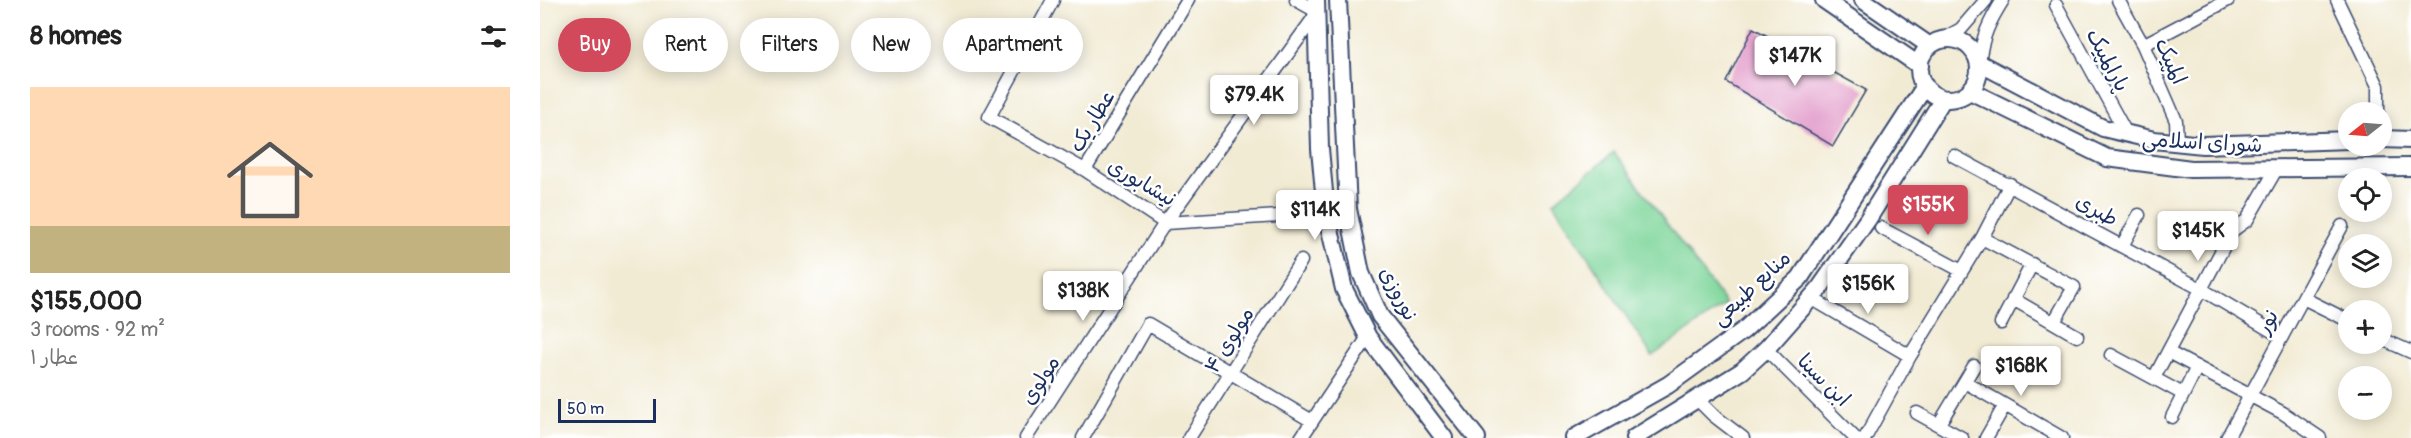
<!DOCTYPE html>
<html lang="en">
<head>
<meta charset="utf-8">
<style>
  body { margin:0; font-family:Pangolin,"Playpen Sans Arabic",sans-serif; background:#f6f6f6; color:#222; height:100vh; display:flex; flex-direction:column; font-size:22px; white-space:nowrap }
  * { box-sizing:border-box; margin:0 }
  p { font-size:20px; color:#767676 }
  .icon { flex:none; width:33px; height:33px; fill:none; stroke:currentColor; stroke-width:2; stroke-linecap:round; stroke-linejoin:round }
  .map { position:relative; flex:1; overflow:hidden }
  .drawer { display:flex; flex-direction:column; background:#fff; width:540px }
  .drawer>* { flex:none }
  .hud { position:absolute; left:18px; top:18px; width:570px; height:54px; display:flex; gap:12px }
  .needle { width:39px; rotate:253deg }
  .tools { position:absolute; left:1798px; top:102px; display:grid; gap:12px }
  .tools a { display:grid; place-items:center; width:54px; height:54px; border-radius:50%; background:#fff; box-shadow:0 3px 15px #0003; font-size:30px }
  .scale { position:absolute; left:18px; bottom:15px; width:98px; box-sizing:border-box; padding-left:6px; border:3px solid #1b2f5e; border-top:0; font-size:16px; line-height:21px; white-space:nowrap; color:#1b2f5e; -webkit-text-stroke:4px #fff; paint-order:stroke }
  .price { position:absolute; translate:-50% -51px; padding:0 14px; border-radius:6px; background:#fff; color:#222; font-size:20px; line-height:39px; filter:drop-shadow(0 2px 3px #0008) }
  .price::after { content:''; position:absolute; left:50%; top:36px; width:18px; height:14px; margin-left:-9px; background:inherit; clip-path:polygon(0 0,100% 0,50% 100%) }
  .price.on { background:#d1495b; color:#fff }
  ul { padding:0; list-style:none }
  li { display:grid; align-content:center; gap:12px; height:318px; padding:0 30px }
  li+li { border-top:2px solid #e0e0e0 }
  li span { display:grid; place-items:center; height:186px; border-radius:0px; color:#555 }
  li>.icon { margin-inline-start:auto }
  span .icon { width:108px; height:108px; fill:#fffc; stroke-width:1 }
  li b { font-size:26px }
  h2 { display:flex; justify-content:space-between; align-items:center; height:72px; padding:0 30px; font-size:26px }
  .tag { padding:0 21px; border-radius:27px; background:#fff; box-shadow:0 3px 15px #0003; font-size:21px; line-height:54px }
  .tag.on { background:#d1495b; color:#fff }
  main { display:flex; flex:1; min-height:0 }
  .map>svg:first-child { display:block }
  .green { fill:#7dd59a; stroke:#4c827c; stroke-width:1.5 }
  .building { fill:#e29bca }
  .lines { fill:none; stroke-linecap:round; stroke-linejoin:round }
  .street-casing { stroke:#3b4b70; stroke-width:15 }
  .secondary-casing { stroke:#3b4b70; stroke-width:20 }
  .street { stroke:#fff; stroke-width:12 }
  .secondary { stroke:#fff; stroke-width:16 }
  .labels { text-anchor:middle; stroke-width:5; stroke-linejoin:round; paint-order:stroke }
  .street-label { font-size:21px; fill:#1b2f5e; stroke:#fff }
</style>
</head>
<body>
<main>
<section class="drawer">
<h2>8 homes<svg class="icon" aria-label="filters" viewBox="0 0 24 24"><path d="M4 7h16M4 17h16"/><circle cx="9" cy="7" r="2"/><circle cx="15" cy="17" r="2"/></svg></h2>
<ul>
<li><span style="background:linear-gradient(#ffd9b3 75%,#c2b280 0)"><svg class="icon" aria-label="home" viewBox="0 0 24 24"><path d="M3 11l9-7 9 7M6 9v11h12V9"/></svg></span><div><b>$155,000</b><p>3 rooms · 92 m²</p><p>عطار ۱</p></div></li>
</ul>
</section>
<div class="map">
<svg width="1871" height="438" viewBox="0 0 1871 438">
  <rect width="100%" height="100%" fill="#fff"/>
  <filter id="ink" filterUnits="userSpaceOnUse"><feTurbulence type="fractalNoise" baseFrequency=".0167" numOctaves="2"/><feDisplacementMap in="SourceGraphic" scale="12" xChannelSelector="R" yChannelSelector="G"/><feConvolveMatrix kernelMatrix="1 2 1 2 8 2 1 2 1" color-interpolation-filters="sRGB"/></filter>
  <filter id="wash" filterUnits="userSpaceOnUse"><feTurbulence type="fractalNoise" baseFrequency=".008" numOctaves="4" result="noise"/><feDisplacementMap in="SourceGraphic" scale="24" xChannelSelector="R" yChannelSelector="G"/><feGaussianBlur stdDeviation="1.35" result="paint"/><feColorMatrix in="noise" values="0 0 0 0 0 0 0 0 0 0 0 0 0 0 0 0 0 1.4 0 .05"/><feComposite in="paint" operator="in"/></filter>
  <g filter="url(#wash)">
    <rect width="100%" height="100%" fill="#f2ebd4"/>
    <path class="green" d="M1074,152L1186,304L1112,356L1013,203Z"/>
    <g id="blocks">
      <path class="building" d="M1213,28L1326,90L1293,146L1186,82Z"/>
    </g>
  </g>
  <g filter="url(#ink)">
    <use href="#blocks" fill-opacity="0" stroke="#3b4b70" stroke-width="1.5"/>
    <g class="lines">
      <defs>
        <path id="street" d="M513,0L449,117L545,170L625,223L786,213
          M1578,0L1603,45L1636,121L1637,142
          M1797,0L1838,86V112
          M1516,5L1586,133
          M1399,41L1421,29L1446,0
          M1603,45L1688,0
          M1439,63C1442,37 1449,22 1463,0
          M1414,156L1661,289L1742,337
          M545,170L648,0
          M1341,228L1420,270
          M1442,238L1534,287L1514,322
          M1582,246L1599,215
          M1271,298L1370,356
          M1763,298L1809,321
          M1473,299L1537,336
          M1461,323L1492,264
          M1842,339L1871,352
          M1226,349L1315,438
          M1628,352L1743,413L1780,438
          M1571,355L1643,394
          M1614,378L1692,231L1707,220L1737,168
          M1425,382L1522,438
          M1156,398L1173,415L1203,438
          M1377,413L1422,438
          M1632,417L1657,367
          M1399,424L1434,366
          M486,438L625,223L778,12L756,0
          M543,438L608,324L772,421
          M649,438L761,261
          M761,438L828,337
          M1325,438L1370,356L1442,238L1470,184
          M1446,438L1465,405
          M1687,438L1802,226"/>
        <path id="secondary" d="M776,0L780,149L786,213L804,289L828,337L904,438
          M798,0L808,209L821,273L840,316L937,438
          M1284,0L1380,66
          M1323,0L1390,46
          M1379 69a30 30 0 1 1 60 0a30 30 0 1 1-60 0Z
          M1439,63L1563,128L1614,140L1663,145L1809,140
          M1430,91L1567,158L1651,169L1871,167
          M1842,139L1871,140
          M1034,438L1128,385L1204,330L1260,278L1385,86
          M1094,438L1202,371L1226,349L1279,289L1328,219L1403,99"/>
      </defs>
      <use href="#street" class="street-casing"/>
      <use href="#secondary" class="secondary-casing"/>
      <use href="#street" class="street"/>
      <use href="#secondary" class="secondary"/>
    </g>
  </g>
  <g class="labels">
    <g class="street-label">
      <text transform="translate(1568 60) rotate(62)" y="7">پارالمپیک</text>
      <text transform="translate(1631 61) rotate(66)" y="7">المپیک</text>
      <text transform="translate(552 121) rotate(-59)" y="7">عطار یک</text>
      <text transform="translate(1662 142) rotate(3)" y="7">شورای اسلامی</text>
      <text transform="translate(602 182) rotate(30)" y="7">نیشابوری</text>
      <text transform="translate(1557 210) rotate(29)" y="7">طبری</text>
      <text transform="translate(1211 288) rotate(-43)" y="7">منابع طبیعی</text>
      <text transform="translate(859 294) rotate(62)" y="7">نوروزی</text>
      <text transform="translate(1727 322) rotate(-62)" y="7">نور</text>
      <text transform="translate(689 340) rotate(-58)" y="7">مولوی ۴</text>
      <text transform="translate(500 380) rotate(-57)" y="7">مولوی</text>
      <text transform="translate(1284 380) rotate(45)" y="7">ابن سینا</text>
    </g>
  </g>
</svg>
<div class="tools">
<a><svg class="needle" viewBox="-14 -14 28 28"><path d="M0-13l5 13h-10z" fill="#e53935"/><path d="M0 13l5-13h-10z" fill="#767676"/></svg></a>
<a><svg class="icon" aria-label="locate" viewBox="0 0 24 24"><circle cx="12" cy="12" r="6"/><path d="M12 2v4M12 18v4M2 12h4M18 12h4"/></svg></a>
<a><svg class="icon" aria-label="layers" viewBox="0 0 24 24"><path d="M12 4l9 5-9 5-9-5zM3 14l9 5 9-5"/></svg></a>
<a>+</a>
<a>−</a>
</div>
<div class="scale">50 m</div>
<b class="price" style="left:1255px;top:87px">$147K</b>
<b class="price" style="left:714px;top:126px">$79.4K</b>
<b class="price on" style="left:1388px;top:236px">$155K</b>
<b class="price" style="left:775px;top:241px">$114K</b>
<b class="price" style="left:1658px;top:262px">$145K</b>
<b class="price" style="left:1328px;top:315px">$156K</b>
<b class="price" style="left:543px;top:322px">$138K</b>
<b class="price" style="left:1481px;top:397px">$168K</b>
<div class="hud">
<a class="tag on">Buy</a>
<a class="tag">Rent</a>
<a class="tag">Filters</a>
<a class="tag">New</a>
<a class="tag">Apartment</a>
</div>
</div>
</main>
</body>
</html>
